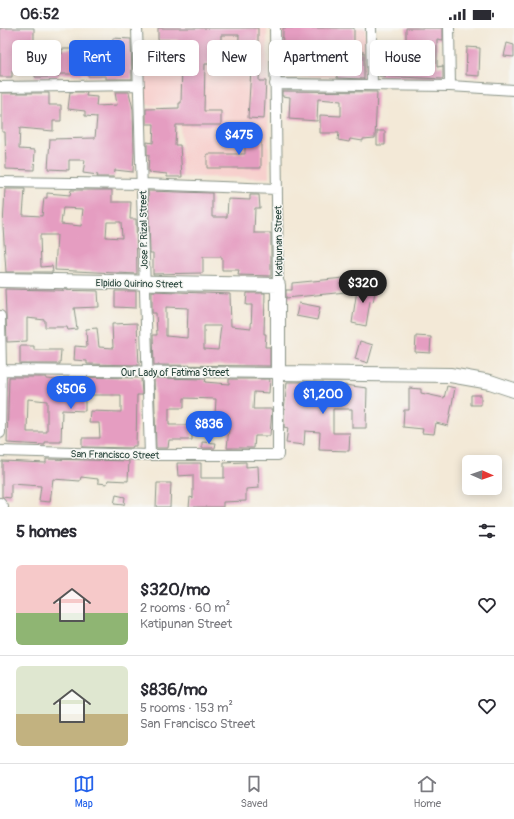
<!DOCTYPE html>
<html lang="en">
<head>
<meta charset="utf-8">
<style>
  body { margin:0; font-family:Pangolin,sans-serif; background:#f2f2f3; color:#2b2b33; height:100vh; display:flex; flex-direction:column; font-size:15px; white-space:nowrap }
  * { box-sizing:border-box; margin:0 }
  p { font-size:13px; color:#7c7c81 }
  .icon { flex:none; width:22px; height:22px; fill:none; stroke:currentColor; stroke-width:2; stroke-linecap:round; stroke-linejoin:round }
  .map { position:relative; height:479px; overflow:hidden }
  .drawer { display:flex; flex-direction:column; background:#fff; flex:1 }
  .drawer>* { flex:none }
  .top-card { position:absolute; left:12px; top:12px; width:490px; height:36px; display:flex; gap:8px }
  .needle { width:26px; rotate:92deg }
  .buttons { position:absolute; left:462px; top:427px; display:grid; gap:8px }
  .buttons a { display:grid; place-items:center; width:40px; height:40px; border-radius:6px; background:#fff; box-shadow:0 2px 10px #0003; font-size:20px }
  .price { position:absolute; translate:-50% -34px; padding:0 9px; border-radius:14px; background:#2563eb; color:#fff; font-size:13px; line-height:26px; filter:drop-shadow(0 1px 2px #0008) }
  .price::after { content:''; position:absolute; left:50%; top:24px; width:12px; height:9px; margin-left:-6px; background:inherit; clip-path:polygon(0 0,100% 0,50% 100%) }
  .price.active { background:#222; color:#fff }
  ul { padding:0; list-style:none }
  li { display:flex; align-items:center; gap:12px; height:100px; padding:0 16px }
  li+li { border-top:1px solid #e1e1e2 }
  li span { display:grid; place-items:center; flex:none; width:112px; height:80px; border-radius:6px; color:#555 }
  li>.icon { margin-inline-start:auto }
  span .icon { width:48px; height:48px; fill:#fffc; stroke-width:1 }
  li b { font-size:17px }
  h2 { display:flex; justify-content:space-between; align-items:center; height:48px; padding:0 16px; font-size:17px }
  .tag { padding:0 14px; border-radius:6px; background:#fff; box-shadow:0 2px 10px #0003; font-size:14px; line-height:36px }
  .tag.active { background:#2563eb; color:#fff }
  .status { display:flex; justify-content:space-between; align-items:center; height:28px; padding:0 20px; background:#fff; direction:ltr }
  .status svg { height:11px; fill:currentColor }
  .dock { display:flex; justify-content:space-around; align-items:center; height:56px; border-top:1px solid #e1e1e2; background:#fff; font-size:11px; color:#7c7c81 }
  .dock a { display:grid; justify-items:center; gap:2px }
  .dock .active { color:#2563eb }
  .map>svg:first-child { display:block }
  .built { fill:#f7d0cd }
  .building { fill:#e59dc1; fill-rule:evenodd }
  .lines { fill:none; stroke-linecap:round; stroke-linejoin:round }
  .street-casing { stroke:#899386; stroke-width:12 }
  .secondary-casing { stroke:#899386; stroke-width:16 }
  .street { stroke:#fff; stroke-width:10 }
  .secondary { stroke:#fff; stroke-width:14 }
  .labels { text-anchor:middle; stroke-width:3; stroke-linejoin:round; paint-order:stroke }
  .street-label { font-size:10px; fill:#1f3d34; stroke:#f6f6f2 }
</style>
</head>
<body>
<div class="status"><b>06:52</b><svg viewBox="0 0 49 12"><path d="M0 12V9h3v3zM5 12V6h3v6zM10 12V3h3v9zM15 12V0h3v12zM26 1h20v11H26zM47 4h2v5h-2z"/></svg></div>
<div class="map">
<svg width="514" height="479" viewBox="0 0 514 479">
  <rect width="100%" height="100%" fill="#f6f6f2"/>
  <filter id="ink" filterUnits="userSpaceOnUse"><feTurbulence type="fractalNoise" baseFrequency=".025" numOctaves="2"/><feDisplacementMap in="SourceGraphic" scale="8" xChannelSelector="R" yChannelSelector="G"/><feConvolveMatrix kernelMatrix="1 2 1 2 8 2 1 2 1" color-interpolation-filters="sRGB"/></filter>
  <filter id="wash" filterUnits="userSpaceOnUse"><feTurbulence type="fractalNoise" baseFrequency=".012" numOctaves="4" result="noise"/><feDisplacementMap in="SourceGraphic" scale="16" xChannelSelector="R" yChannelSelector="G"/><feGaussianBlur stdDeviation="0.9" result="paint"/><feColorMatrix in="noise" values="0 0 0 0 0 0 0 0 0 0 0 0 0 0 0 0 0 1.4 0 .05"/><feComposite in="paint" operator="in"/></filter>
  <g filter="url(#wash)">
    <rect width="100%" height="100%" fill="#f3e9d7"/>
    <path class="built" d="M176,0H267L269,150L183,149L179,77H144V14L177,15Z
      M278,0H365V50L278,47Z"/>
    <g id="blocks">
      <path class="building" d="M0,0H34V25L62,26V21H72V25H86V27H112L113,10L131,11L132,51H106V48H88V46H59L58,49H35V43H12V49H0Z
        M158,0H258V20H260L259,53H266L264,91L248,90L251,41L238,40L239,7H221V36H205L204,83H221V97H176L175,117H180L182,149H167V146L148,144L149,127H147V114L153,115L154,96H146V81L179,80V75H181L182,37L178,36V12H158Z
        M283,0H354V24H364V51L337,50L336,38L296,34L295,44H282Z
        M406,0H443V12L437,11V39L443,38V51L379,48L380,27L406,28Z
        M507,15L514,17V29L504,28Z
        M467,19L480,20L479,48L466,47Z
        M282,63L377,64L375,110L363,111V113L350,111L349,114L338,112L339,105H320V87L341,88V73L318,71L317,93L289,91L290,69L282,68Z
        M70,64H87L86,68L97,69L96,78L117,77L115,64H129L133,81L134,124L133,144L115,142L114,149H97L98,147L83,145L85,132H69V142L48,141L50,111L95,110L97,89L85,88V83L68,81Z
        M2,65H49V77H61V93H53V103L20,100L19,121L35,122L34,142L6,141L5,104H2Z
        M377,103H385V117H377Z
        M245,107H261V140H207V126H245Z
        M5,161H25L23,187L42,188L44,170H47V165L70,167L71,162H112V174H131L130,191H136L137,246L55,242L57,207H40L41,239L52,238L53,244H6L3,198ZM63,180L83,181L81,198L61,196ZM107,194H121L122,210L106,209Z
        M148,163L212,165V189H227L228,171L250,172V167H259L260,180H255L254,205H271V248L238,247L239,242H222V229H203V245L153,246V225H150Z
        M344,250L346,264L286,270V262H292V255Z
        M358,255L376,259L373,274L370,273L366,298L352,295Z
        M5,261L98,263L99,279L74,280L77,301L68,302L67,299H45V292L27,290V313L7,314Z
        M115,263H136V280L115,279Z
        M152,263L230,266L231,298L251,300L252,277H246L247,265H265L264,306H266L265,319H270V338L154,337L153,307H157L156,285H152ZM166,279L188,280L187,310L166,308ZM204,298H221L218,322L204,321Z
        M299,275L320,279L317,292L296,288Z
        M137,295L139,337L87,336V333L74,332L75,318L87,319L86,301L97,300L99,319L113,320L112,296Z
        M416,308L431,309L430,325L415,324Z
        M360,313L373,317L368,335L355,331Z
        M20,318H34V322H61L60,336H20Z
        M9,349H46V351L60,352V368H72L73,349L141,350L142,367H137L136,418H133L132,420L82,419V410H100L99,395H89L90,383L121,384V367H85V383L62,382L61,414H45V417L7,415ZM28,371L47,373V404H27Z
        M154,350L206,351L205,354L229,356V351H270L269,365L254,364L253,381H272L270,408H255L254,420H227L229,400L195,399V386L215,387L216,371L184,370V380H169V397H192V412H169L168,420H156Z
        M287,354H302L301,369L331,371V363H343L344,357L367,360L366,400H352V381H333V405H350L349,423L319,422L320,404L305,403L304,417L286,415L288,400L284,399V382Z
        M447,358L455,360L448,398L436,395L434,406L422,405L423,401L403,399L404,382H409V360L421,361V365L444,370Z
        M471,367H481V377H471Z
        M202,414L216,415L215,420H202Z
        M46,431L129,433L128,453L108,452L107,456L98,455V451L81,449L80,453L53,451L50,474L39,473L41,458L11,456V470L2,469V433L46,435Z
        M246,434V439L258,438L259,460L246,461V473L223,474V479H189L190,469L193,470V447L178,448L177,435H201V450H224V435Z
        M157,455H171L170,479H156Z
        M116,467L125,469L124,477L114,476Z"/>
    </g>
  </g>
  <g filter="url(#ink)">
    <use href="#blocks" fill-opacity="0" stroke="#899386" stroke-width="1"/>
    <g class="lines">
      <defs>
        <path id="street" d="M137,0L150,427
          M275,0L278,257
          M371,0L372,57
          M449,0L450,58
          M275,56L450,58L514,62
          M0,59L139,57
          M0,154L142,156L277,161
          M0,288L1,342L0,405
          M0,342L278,345V427H150L0,423
          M0,475L3,479"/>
        <path id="secondary" d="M0,252L278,257V345L450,347L490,354L514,362"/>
      </defs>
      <use href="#street" class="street-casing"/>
      <use href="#secondary" class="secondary-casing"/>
      <use href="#street" class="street"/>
      <use href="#secondary" class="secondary"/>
    </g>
  </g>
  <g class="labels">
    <g class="street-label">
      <text transform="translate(143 202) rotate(-91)" y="4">Jose P. Rizal Street</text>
      <text transform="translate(278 213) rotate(-91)" y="4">Katipunan Street</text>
      <text transform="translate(139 255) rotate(1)" y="4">Elpidio Quirino Street</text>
      <text x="175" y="348">Our Lady of Fatima Street</text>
      <text transform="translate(115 426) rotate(1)" y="4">San Francisco Street</text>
    </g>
  </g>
</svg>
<div class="buttons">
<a><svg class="needle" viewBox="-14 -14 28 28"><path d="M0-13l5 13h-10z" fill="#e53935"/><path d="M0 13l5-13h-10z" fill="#7c7c81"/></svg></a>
</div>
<b class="price" style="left:239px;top:128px">$475</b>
<b class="price active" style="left:363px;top:276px">$320</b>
<b class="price" style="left:71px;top:382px">$506</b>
<b class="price" style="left:323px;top:387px">$1,200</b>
<b class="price" style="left:209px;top:417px">$836</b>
<div class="top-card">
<a class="tag">Buy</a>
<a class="tag active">Rent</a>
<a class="tag">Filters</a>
<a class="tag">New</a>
<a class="tag">Apartment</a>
<a class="tag">House</a>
</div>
</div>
<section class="drawer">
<h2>5 homes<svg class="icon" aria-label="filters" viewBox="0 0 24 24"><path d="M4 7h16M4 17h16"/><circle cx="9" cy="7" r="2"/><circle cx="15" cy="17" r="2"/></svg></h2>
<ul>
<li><span style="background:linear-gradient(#f6c9c9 60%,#8fb573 0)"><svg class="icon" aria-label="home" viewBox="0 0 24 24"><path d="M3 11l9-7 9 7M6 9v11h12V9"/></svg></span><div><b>$320/mo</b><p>2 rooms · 60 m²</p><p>Katipunan Street</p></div><svg class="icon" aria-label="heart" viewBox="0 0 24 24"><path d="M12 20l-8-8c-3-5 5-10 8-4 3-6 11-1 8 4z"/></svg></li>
<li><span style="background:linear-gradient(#dfe7d0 60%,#c2b280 0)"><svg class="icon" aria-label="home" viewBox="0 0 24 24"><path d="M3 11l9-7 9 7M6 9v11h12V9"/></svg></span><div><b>$836/mo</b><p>5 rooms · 153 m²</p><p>San Francisco Street</p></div><svg class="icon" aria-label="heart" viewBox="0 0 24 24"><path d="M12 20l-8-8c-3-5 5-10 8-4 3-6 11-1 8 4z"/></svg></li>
</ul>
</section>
<nav class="dock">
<a class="active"><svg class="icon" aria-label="map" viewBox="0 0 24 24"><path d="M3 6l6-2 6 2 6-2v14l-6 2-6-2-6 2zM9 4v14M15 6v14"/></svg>Map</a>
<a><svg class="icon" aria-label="saved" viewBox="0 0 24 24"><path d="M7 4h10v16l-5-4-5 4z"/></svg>Saved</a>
<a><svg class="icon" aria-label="home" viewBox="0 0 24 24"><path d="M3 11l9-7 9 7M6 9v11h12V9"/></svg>Home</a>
</nav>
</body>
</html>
